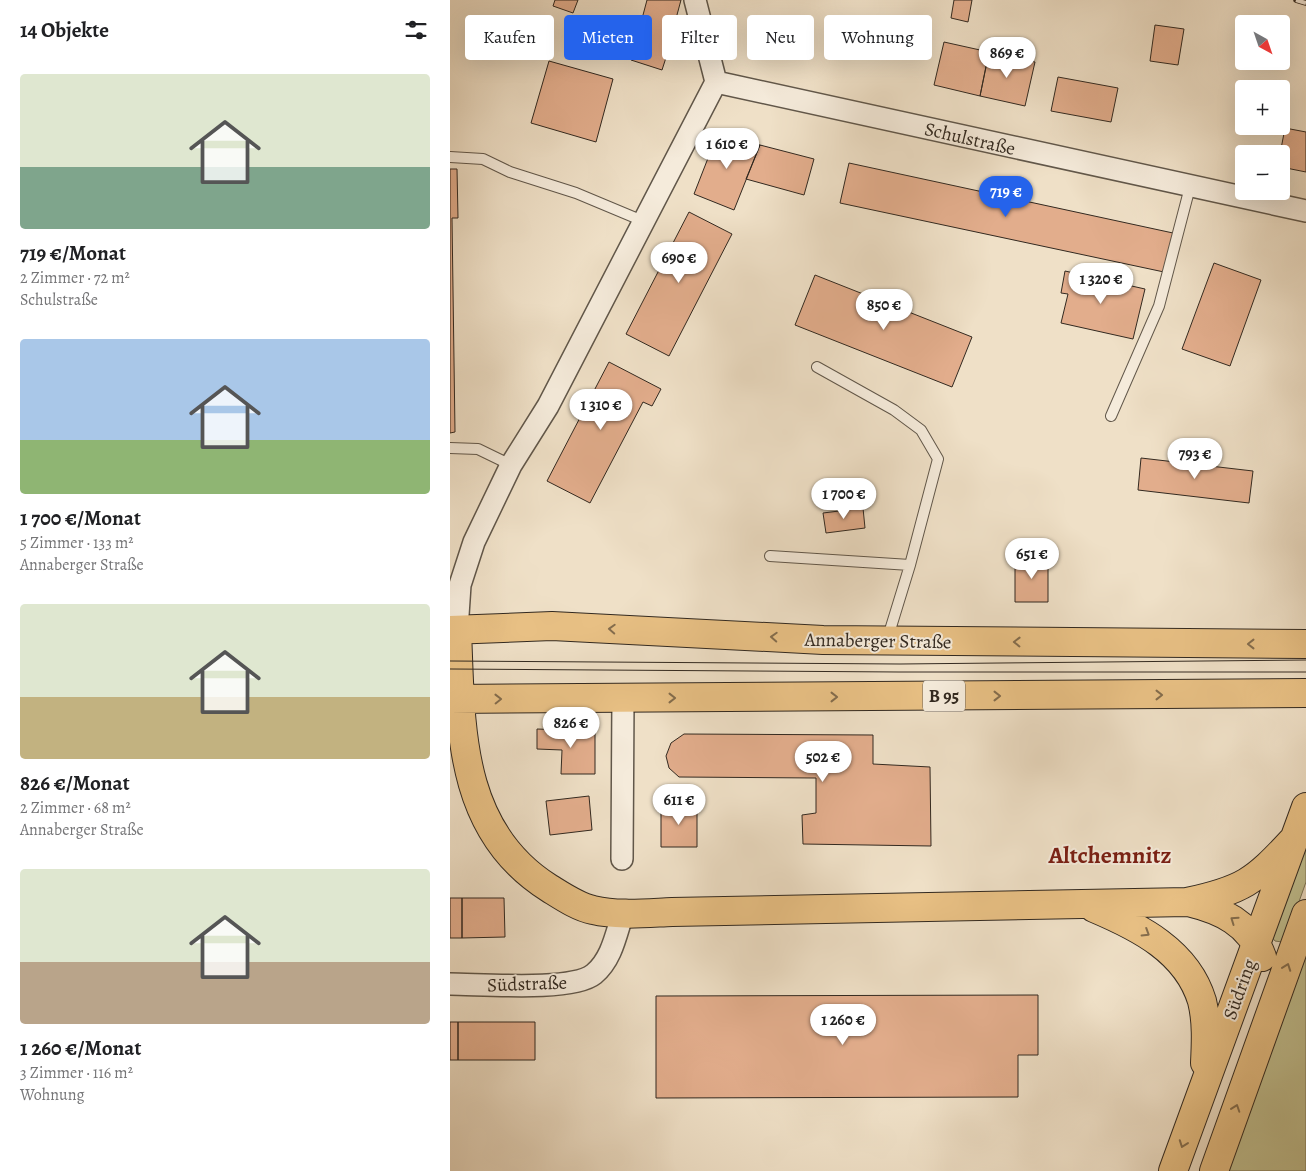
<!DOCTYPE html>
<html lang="de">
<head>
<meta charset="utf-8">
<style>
  body { margin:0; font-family:Alegreya,serif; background:#f6f6f6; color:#202124; height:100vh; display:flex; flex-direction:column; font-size:19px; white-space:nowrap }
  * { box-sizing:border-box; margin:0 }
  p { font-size:16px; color:#757577 }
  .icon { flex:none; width:28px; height:28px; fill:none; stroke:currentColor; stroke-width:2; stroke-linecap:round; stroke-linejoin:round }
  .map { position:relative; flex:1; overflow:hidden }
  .sheet { display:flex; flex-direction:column; background:#fff; width:450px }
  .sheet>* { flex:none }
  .hud { position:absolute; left:15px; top:15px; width:475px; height:45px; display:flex; gap:10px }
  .needle { width:32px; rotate:140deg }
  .buttons { position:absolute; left:785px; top:15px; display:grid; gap:10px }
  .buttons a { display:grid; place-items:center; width:55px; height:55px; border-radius:5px; background:#fff; box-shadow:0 5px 20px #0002; font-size:25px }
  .price { position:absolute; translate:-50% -42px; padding:0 11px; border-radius:18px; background:#fff; color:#222; font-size:16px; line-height:32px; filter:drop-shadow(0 1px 2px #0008) }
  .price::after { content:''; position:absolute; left:50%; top:30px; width:15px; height:11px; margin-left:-8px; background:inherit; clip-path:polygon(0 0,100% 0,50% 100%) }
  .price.on { background:#2563eb; color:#fff }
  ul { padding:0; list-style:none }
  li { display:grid; align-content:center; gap:10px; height:265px; padding:0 20px }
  li span { display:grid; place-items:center; height:155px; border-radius:5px; color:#555 }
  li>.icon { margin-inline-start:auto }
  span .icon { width:90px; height:90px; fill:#fffc; stroke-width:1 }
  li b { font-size:21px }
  h2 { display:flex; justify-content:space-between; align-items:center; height:60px; padding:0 20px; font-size:21px }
  .pill { padding:0 18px; border-radius:5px; background:#fff; box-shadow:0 5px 20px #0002; font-size:18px; line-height:45px }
  .pill.on { background:#2563eb; color:#fff }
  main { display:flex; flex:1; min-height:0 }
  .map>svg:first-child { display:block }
  .green { fill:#c1c090; stroke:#7a7458 }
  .building { fill:#e2ad8c; stroke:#322920 }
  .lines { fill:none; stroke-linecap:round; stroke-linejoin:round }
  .lane-casing { stroke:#61574a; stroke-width:12 }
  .street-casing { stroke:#61574a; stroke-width:24 }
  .primary-casing { stroke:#322920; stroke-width:30 }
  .lane { stroke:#f5ebdb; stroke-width:10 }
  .street { stroke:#f5ebdb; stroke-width:21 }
  .primary { stroke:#e8c084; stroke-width:28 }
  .tram { stroke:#322920; stroke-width:1 }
  .rail-casing { stroke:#322920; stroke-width:5.5 }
  .rail { stroke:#f5ebdb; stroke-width:4; stroke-dasharray:11; stroke-linecap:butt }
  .oneway { stroke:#846d4d }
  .labels { text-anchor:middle; stroke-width:4; stroke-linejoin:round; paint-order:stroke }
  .shield { fill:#f5ebdb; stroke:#6c6358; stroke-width:1 }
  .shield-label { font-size:18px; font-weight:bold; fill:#322920 }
  .street-label { font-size:19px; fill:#322920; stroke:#f5ebdb }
  .district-label { font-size:24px; font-weight:bold; fill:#7a1f14; stroke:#f5ebdb }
</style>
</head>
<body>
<main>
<section class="sheet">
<h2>14 Objekte<svg class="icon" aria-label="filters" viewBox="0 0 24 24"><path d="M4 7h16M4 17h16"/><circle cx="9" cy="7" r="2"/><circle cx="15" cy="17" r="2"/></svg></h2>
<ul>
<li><span style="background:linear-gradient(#dfe7d0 60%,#7fa58c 0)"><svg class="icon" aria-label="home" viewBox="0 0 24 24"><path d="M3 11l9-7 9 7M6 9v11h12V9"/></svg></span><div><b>719 €/Monat</b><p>2 Zimmer · 72 m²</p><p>Schulstraße</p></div></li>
<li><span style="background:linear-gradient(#a9c7e8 65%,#8fb573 0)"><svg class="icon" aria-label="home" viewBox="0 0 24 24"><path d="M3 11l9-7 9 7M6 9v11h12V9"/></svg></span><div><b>1 700 €/Monat</b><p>5 Zimmer · 133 m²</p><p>Annaberger Straße</p></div></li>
<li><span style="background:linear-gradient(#dfe7d0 60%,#c2b280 0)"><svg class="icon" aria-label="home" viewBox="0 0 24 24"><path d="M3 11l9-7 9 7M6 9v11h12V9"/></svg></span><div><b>826 €/Monat</b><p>2 Zimmer · 68 m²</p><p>Annaberger Straße</p></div></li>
<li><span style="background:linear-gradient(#dfe7d0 60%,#b9a48a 0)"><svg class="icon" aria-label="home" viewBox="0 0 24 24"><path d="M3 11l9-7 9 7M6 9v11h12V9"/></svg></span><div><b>1 260 €/Monat</b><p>3 Zimmer · 116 m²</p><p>Wohnung</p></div></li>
</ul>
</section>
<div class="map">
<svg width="856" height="1171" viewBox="0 0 856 1171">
  <rect width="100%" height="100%" fill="#efe0c7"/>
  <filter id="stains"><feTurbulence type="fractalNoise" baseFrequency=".004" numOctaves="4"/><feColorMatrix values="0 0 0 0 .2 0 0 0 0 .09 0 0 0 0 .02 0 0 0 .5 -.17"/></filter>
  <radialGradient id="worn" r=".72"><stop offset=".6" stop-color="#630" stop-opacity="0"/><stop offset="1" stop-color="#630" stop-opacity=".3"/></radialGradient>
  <path class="green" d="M856,838V882L836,938L832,942L825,941L821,936Z
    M856,914V1171H764Z"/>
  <path class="building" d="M105,0H128L123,13L103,6Z
    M197,0H231L224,26L238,29L234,43L222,39L212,70L181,60Z
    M504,0H522L518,22L501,18Z
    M705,25L734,29L728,65L700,61Z
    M494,42L539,52L530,96L484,85Z
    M539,52L585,62L575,106L530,96Z
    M99,61L163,79L146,142L81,123Z
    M608,77L668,88L661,122L601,111Z
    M835,128L856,132V172L831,167L830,154Z
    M269,130L310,145L284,210L244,194Z
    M310,145L364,159L354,195L296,179Z
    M399,163L723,233L714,272L390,203Z
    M0,169H7L8,218H2L5,432L0,433Z
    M239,212L282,234L219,356L176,334Z
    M764,263L811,280L780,366L732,349Z
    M615,271L695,289L683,339L611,323L618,294L611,293Z
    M365,275L522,337L502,387L345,325Z
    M159,362L211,389L202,406L193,402L140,503L97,481Z
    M691,458L803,471L799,503L688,490Z
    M413,508L415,528L376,533L373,513Z
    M565,559H598V602H565Z
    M87,729L145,731V774H111L112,750L87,749Z
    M234,734L423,735V764L480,767L481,846L353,844L352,815L366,813V778L229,777L219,768L216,756L221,743Z
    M139,796L142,830L100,835L96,801Z
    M247,804V847H211V805Z
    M0,898H12V938H0Z
    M12,898H54L55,937L12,938Z
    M588,995V1055H568V1097L206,1098V996Z
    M0,1022H8V1060H0Z
    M8,1022H85V1060H8Z"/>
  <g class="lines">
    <defs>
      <path id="lane" d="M0,157L33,159L60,172L126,193L193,221
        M367,367L444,410L471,430L488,459L460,565L437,640
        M661,416L709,306L740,187
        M0,448L28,449L61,465
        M320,556L460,565"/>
      <path id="street" d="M245,0L266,82
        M266,82L856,211
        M7,630L10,585L24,542L61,465L98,406L266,82
        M172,859L173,698
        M0,984C31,984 122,992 144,974C162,959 166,934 173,913"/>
      <path id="primary" d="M0,630L102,626L373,640L856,644
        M7,630C11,726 7,830 99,888C112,896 128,907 143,910C168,916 197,913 222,912L737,902C793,890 804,882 843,840
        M0,699L856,693
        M738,902C771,910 800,923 812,957
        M644,908C689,927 737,951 752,1001C757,1021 756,1043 755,1063
        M723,1171L856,807
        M764,1171L856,914"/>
    </defs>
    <use href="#lane" class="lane-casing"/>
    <use href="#street" class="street-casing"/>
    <use href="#primary" class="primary-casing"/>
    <use href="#lane" class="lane"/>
    <use href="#street" class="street"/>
    <use href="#primary" class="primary"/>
    <path class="tram" d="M0,661L450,664L856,660
      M0,669L449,672H856"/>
    <defs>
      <path id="rail" d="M846,0L856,3"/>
    </defs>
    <use href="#rail" class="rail-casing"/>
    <use href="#rail" class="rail"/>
  </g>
  <defs><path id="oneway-chevron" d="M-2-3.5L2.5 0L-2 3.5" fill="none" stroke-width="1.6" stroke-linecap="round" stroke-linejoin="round" transform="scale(1.25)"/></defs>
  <g class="oneway">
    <use href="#oneway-chevron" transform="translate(162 629) rotate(-177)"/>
    <use href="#oneway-chevron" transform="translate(324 637) rotate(-177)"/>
    <use href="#oneway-chevron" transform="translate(567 642) rotate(-179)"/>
    <use href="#oneway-chevron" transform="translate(801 644) rotate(-180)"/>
    <use href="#oneway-chevron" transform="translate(709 695)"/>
    <use href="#oneway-chevron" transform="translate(547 696)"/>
    <use href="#oneway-chevron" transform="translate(384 697)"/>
    <use href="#oneway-chevron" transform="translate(222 698)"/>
    <use href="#oneway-chevron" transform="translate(48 699) rotate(-1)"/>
    <use href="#oneway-chevron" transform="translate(784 920) rotate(-145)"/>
    <use href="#oneway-chevron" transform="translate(696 933) rotate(32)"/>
    <use href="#oneway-chevron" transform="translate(837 967) rotate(-70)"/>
    <use href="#oneway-chevron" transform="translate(786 1108) rotate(-71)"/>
    <use href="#oneway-chevron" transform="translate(733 1144) rotate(110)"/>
  </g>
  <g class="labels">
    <rect class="shield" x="473" y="680.5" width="42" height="31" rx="4"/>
    <g class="shield-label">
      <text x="494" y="702">B 95</text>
    </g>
    <g class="street-label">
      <text transform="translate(520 138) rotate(13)" y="7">Schulstraße</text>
      <text transform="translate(428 640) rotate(1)" y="7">Annaberger Straße</text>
      <text transform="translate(77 983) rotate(-2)" y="7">Südstraße</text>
      <text transform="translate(789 989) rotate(-70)" y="7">Südring</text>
    </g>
    <g class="district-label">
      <text x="660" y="863">Altchemnitz</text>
    </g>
  </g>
  <rect width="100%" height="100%" filter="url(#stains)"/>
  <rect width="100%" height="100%" fill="url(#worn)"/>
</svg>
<div class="buttons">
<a><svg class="needle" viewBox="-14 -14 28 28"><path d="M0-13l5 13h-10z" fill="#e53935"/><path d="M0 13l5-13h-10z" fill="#757577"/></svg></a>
<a>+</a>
<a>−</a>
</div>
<b class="price" style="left:557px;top:79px">869 €</b>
<b class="price" style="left:277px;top:170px">1 610 €</b>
<b class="price on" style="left:556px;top:218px">719 €</b>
<b class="price" style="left:229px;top:284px">690 €</b>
<b class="price" style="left:651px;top:305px">1 320 €</b>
<b class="price" style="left:434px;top:331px">850 €</b>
<b class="price" style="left:151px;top:431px">1 310 €</b>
<b class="price" style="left:745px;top:480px">793 €</b>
<b class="price" style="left:394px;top:520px">1 700 €</b>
<b class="price" style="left:582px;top:580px">651 €</b>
<b class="price" style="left:121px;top:749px">826 €</b>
<b class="price" style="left:373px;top:783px">502 €</b>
<b class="price" style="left:229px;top:826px">611 €</b>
<b class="price" style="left:393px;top:1046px">1 260 €</b>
<div class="hud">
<a class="pill">Kaufen</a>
<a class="pill on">Mieten</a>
<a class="pill">Filter</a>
<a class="pill">Neu</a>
<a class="pill">Wohnung</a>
</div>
</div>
</main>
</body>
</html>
